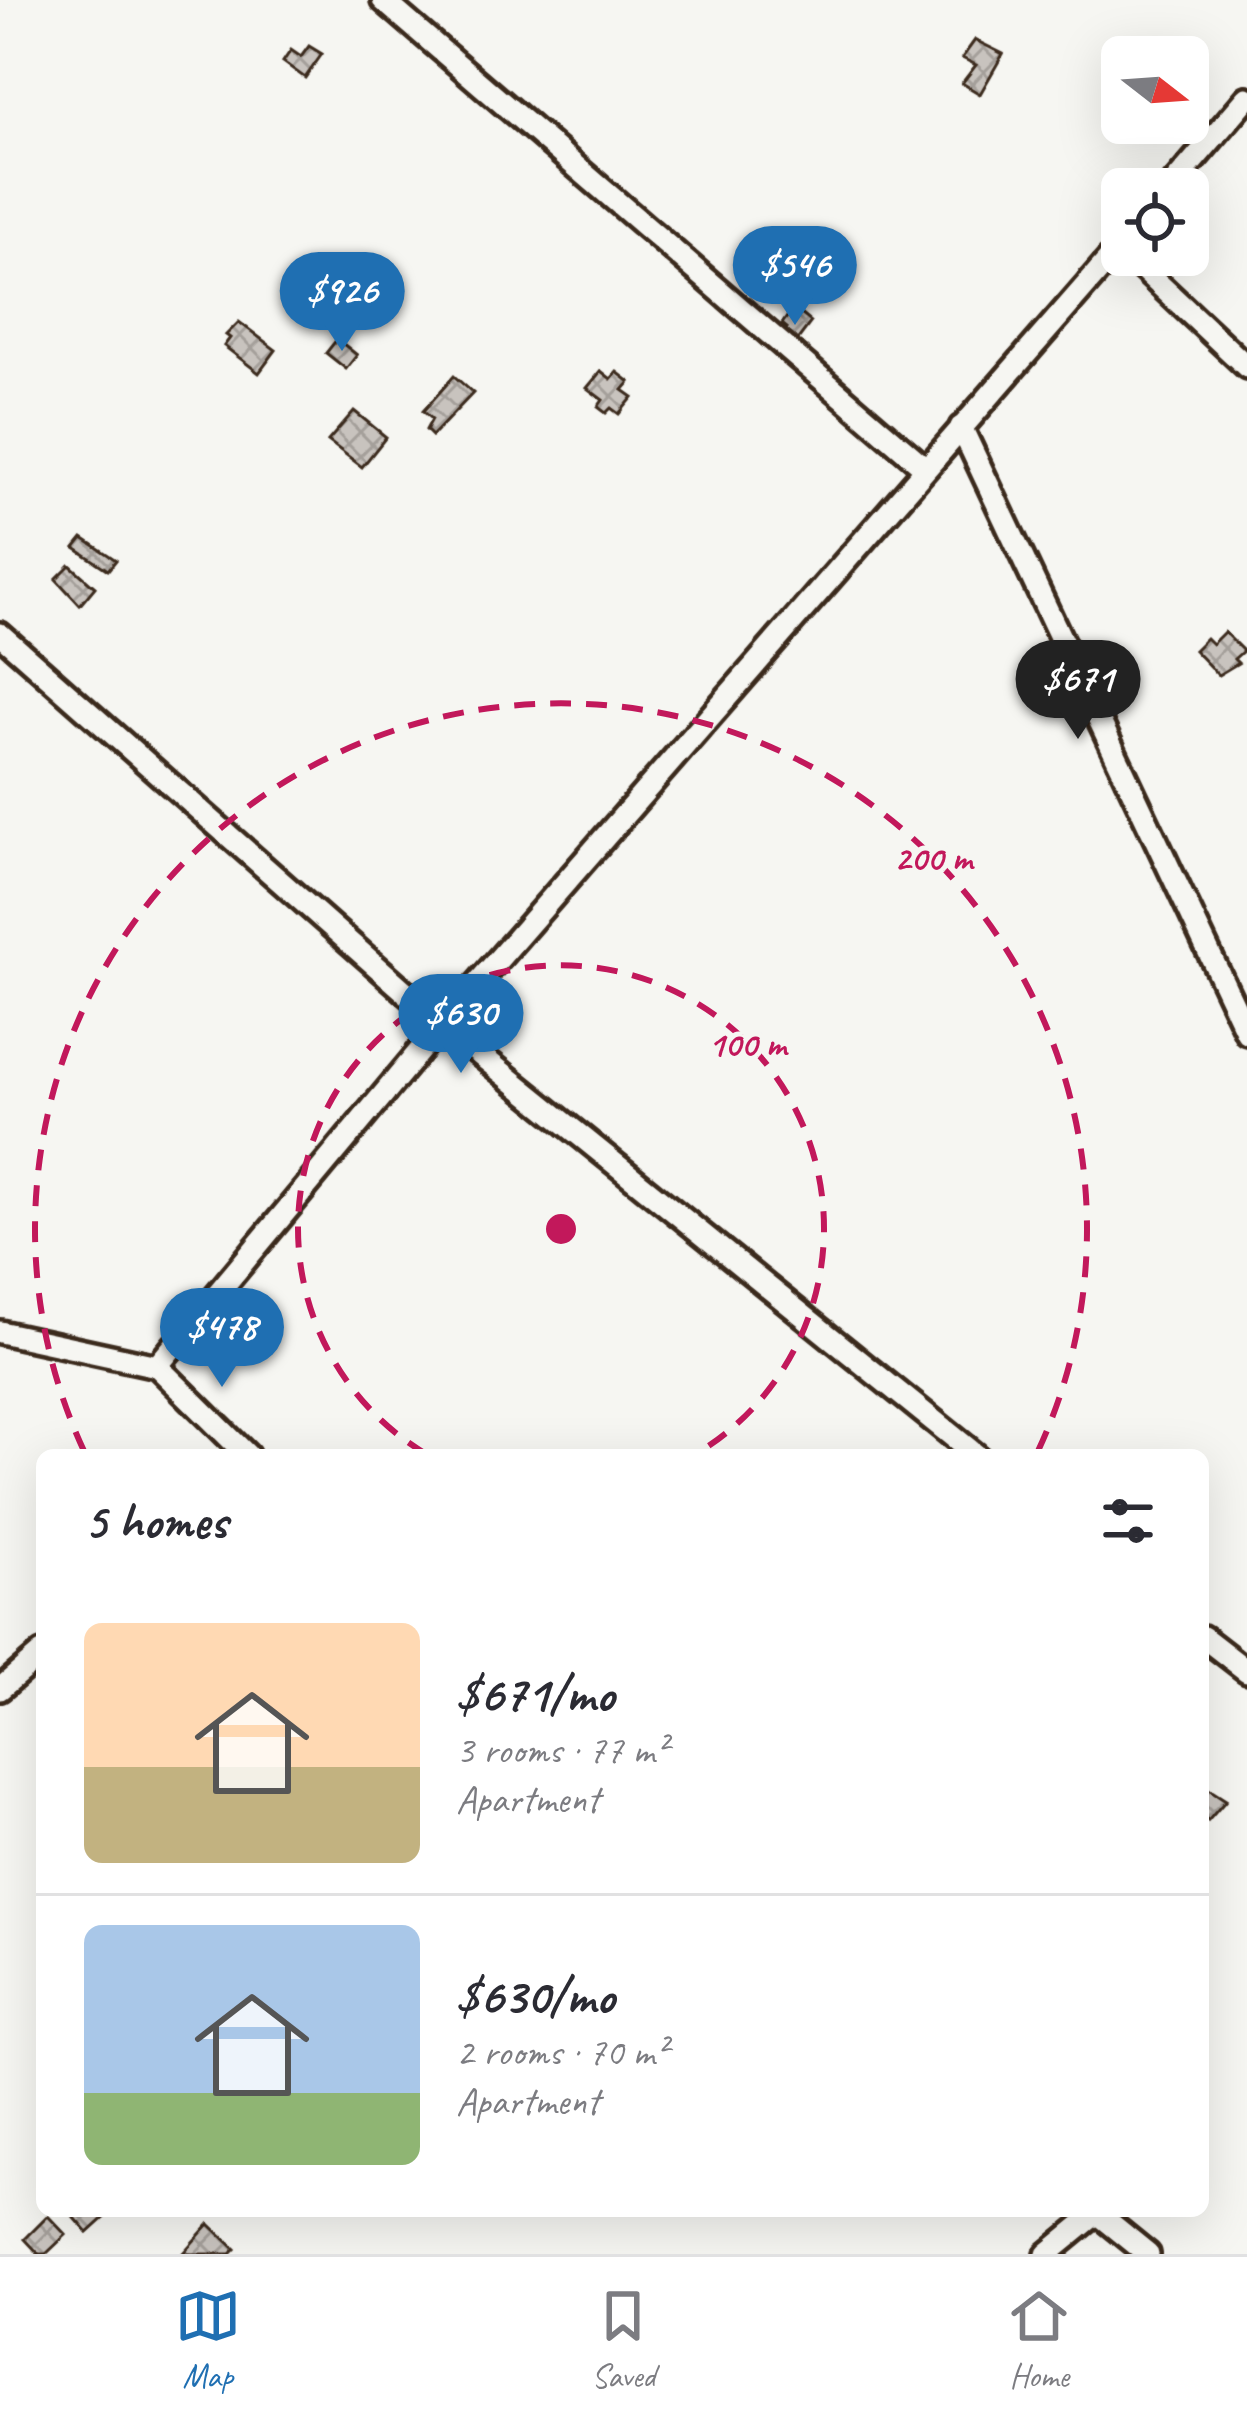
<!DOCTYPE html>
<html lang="en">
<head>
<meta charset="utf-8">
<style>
  body { margin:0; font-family:Caveat,sans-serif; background:#f2f2f3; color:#2b2b33; height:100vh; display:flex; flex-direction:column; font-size:45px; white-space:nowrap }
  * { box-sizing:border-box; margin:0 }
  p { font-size:39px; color:#7c7c81 }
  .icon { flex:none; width:66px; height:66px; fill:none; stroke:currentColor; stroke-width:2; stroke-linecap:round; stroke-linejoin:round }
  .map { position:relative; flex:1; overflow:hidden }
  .details { position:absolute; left:36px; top:1449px; width:1173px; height:768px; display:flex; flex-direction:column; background:#fff; border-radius:18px; box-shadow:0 12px 48px #0002 }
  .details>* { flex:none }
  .needle { width:78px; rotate:107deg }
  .tools { position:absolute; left:1101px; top:36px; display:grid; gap:24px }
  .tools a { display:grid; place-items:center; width:108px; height:108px; border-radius:18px; background:#fff; box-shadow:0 12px 48px #0002; font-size:60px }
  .price { position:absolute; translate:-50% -102px; padding:0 27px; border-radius:42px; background:#1f6fb2; color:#fff; font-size:39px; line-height:78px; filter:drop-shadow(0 3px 6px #0008) }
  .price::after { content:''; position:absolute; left:50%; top:72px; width:36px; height:27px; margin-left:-18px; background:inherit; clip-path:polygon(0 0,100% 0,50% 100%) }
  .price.selected { background:#222; color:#fff }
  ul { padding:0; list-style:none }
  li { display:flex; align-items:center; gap:36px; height:300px; padding:0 48px }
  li+li { border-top:3px solid #e1e1e2 }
  li span { display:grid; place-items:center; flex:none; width:336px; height:240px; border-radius:18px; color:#555 }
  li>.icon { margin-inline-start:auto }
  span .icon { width:144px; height:144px; fill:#fffc; stroke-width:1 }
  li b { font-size:51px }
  h2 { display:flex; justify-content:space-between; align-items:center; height:144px; padding:0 48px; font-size:51px }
  .tab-bar { display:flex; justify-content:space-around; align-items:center; height:168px; border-top:3px solid #e1e1e2; background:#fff; font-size:33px; color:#7c7c81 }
  .tab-bar a { display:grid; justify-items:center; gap:6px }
  .tab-bar .selected { color:#1f6fb2 }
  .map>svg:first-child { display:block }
  .building { fill:url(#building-cross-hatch); stroke:#3b2a1e; stroke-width:3 }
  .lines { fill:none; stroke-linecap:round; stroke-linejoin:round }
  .street-casing { stroke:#3b2a1e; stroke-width:30 }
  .street { stroke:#f6f6f2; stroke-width:21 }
  .ring { fill:none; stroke:#c2185b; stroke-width:6; stroke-dasharray:21 15 }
  .centre { fill:#c2185b; stroke:#f6f6f2; stroke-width:6 }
  .ring-label { font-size:36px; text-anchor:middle; font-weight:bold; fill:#c2185b; stroke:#f6f6f2; stroke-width:10; stroke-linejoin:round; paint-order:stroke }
</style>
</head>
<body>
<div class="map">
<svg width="1247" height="2254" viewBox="0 0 1247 2254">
  <defs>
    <pattern id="building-cross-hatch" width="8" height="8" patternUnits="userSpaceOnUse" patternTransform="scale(3)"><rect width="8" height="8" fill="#c8c3be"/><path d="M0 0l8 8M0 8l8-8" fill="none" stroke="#a49f9a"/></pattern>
  </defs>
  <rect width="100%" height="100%" fill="#f6f6f2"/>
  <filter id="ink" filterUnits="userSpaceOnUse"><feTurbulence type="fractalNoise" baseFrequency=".00833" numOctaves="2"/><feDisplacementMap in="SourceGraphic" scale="24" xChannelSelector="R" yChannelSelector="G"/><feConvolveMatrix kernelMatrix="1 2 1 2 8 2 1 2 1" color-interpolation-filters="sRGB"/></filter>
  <g filter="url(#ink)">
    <path class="building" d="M975,40L1003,54L980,94L962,83L976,65L962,58Z
      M309,46L322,54L305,78L283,62L291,50L301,57Z
      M833,252L848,264L834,281L817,271Z
      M800,313L811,322L793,346L781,337L787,328L782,324L789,314L796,319Z
      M239,322L276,350L259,373L224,346L230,338L226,335Z
      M337,339L357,355L346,369L326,353Z
      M601,371L611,379L617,372L630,382L623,390L633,397L619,414L611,408L606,413L598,407L603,400L587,388Z
      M454,376L473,393L432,436L426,430L432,419L423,411Z
      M354,411L386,437L362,467L328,441Z
      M83,538L116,560L108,570L75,548Z
      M70,565L95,587L80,605L56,579Z
      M1224,632L1243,651L1234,659L1238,663L1218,675L1194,650L1206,638L1212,644Z
      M1204,1786L1226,1800L1208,1821L1203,1816Z
      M69,2211L88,2214L92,2211L110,2213L88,2233Z
      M48,2216L66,2235L46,2254H39L25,2239Z
      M209,2224L235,2249L230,2254H182Z"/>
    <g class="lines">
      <defs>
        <path id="street" d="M383,0L924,467
          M1169,189L1247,98
          M1128,255L1247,367
          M961,427L1247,1033
          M0,634L442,1024L976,1455
          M0,1332L157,1366L247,1455
          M157,1366L442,1024L1122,244
          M1203,1637L1247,1671
          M0,1689L42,1653
          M1095,2211L1148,2254
          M1047,2254L1097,2213"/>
      </defs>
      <use href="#street" class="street-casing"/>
      <use href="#street" class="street"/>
    </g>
  </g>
  <g class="ring">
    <path d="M426 1454A263 263 0 1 1 696 1454"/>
    <path d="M84 1451A526 526 0 1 1 1038 1451"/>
  </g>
  <circle cx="561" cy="1229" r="18" class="centre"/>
  <g class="ring-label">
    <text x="933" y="870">200 m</text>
    <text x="747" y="1056">100 m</text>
  </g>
</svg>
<div class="tools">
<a><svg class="needle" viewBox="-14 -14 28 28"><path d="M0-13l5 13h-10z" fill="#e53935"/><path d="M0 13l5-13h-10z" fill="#7c7c81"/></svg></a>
<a><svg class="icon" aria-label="locate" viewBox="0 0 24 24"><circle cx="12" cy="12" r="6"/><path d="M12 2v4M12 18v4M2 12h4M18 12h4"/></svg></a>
</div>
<b class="price" style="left:795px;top:328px">$546</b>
<b class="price" style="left:342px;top:354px">$926</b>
<b class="price selected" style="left:1078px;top:742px">$671</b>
<b class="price" style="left:461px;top:1076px">$630</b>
<b class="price" style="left:222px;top:1390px">$478</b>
<section class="details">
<h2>5 homes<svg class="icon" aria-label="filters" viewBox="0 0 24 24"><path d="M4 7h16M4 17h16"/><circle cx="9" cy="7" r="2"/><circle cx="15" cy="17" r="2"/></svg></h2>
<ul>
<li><span style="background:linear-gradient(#ffd9b3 60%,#c2b280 0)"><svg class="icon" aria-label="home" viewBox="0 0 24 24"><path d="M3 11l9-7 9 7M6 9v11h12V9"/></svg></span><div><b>$671/mo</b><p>3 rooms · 77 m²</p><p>Apartment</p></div></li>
<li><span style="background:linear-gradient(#a9c7e8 70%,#8fb573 0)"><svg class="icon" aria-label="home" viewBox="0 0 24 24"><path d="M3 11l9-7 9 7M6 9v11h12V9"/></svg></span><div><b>$630/mo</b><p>2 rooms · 70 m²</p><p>Apartment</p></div></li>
</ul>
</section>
</div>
<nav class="tab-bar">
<a class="selected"><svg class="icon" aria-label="map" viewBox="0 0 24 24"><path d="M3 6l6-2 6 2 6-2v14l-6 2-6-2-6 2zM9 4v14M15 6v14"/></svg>Map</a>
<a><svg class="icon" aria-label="saved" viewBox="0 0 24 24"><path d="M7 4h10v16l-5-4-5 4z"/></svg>Saved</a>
<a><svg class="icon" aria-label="home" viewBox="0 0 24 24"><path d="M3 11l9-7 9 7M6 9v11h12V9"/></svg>Home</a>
</nav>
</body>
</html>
